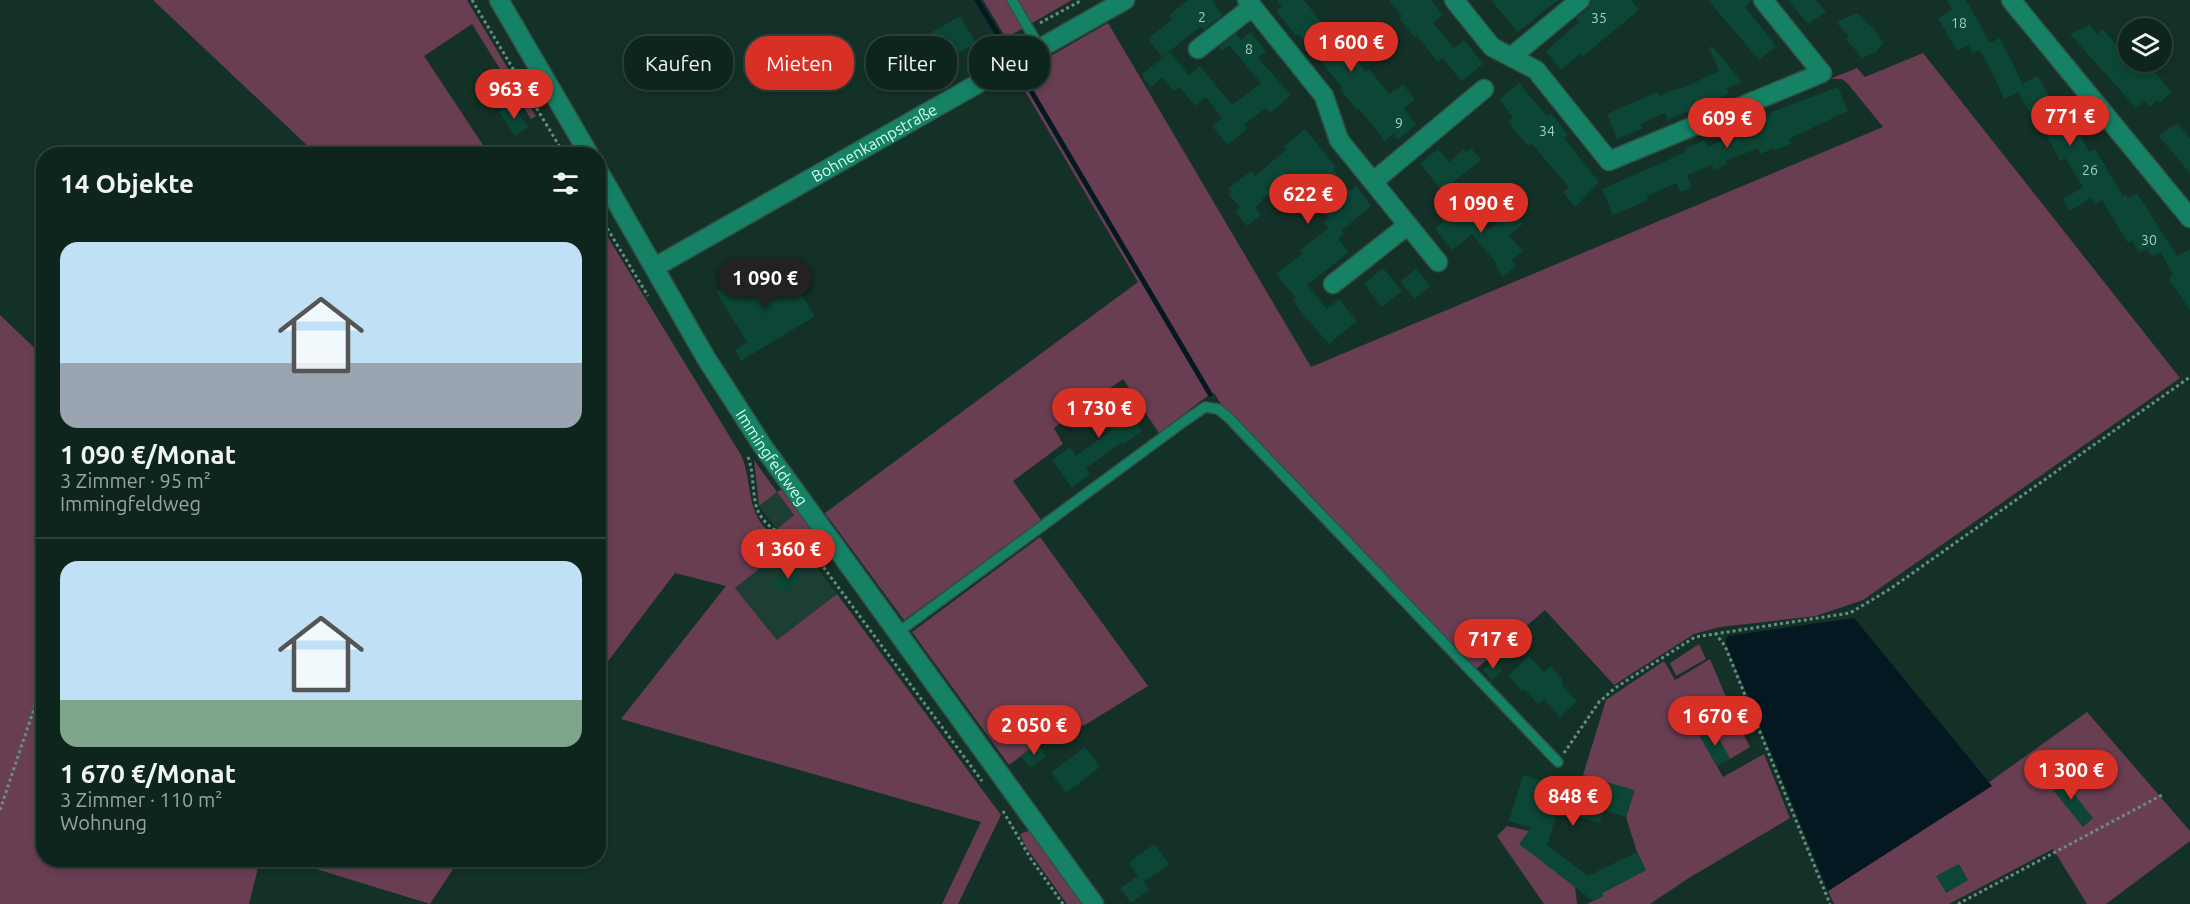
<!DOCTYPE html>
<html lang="de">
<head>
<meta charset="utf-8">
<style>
  body { margin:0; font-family:Ubuntu,sans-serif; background:#172d26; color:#f1f3f6; height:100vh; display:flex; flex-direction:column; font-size:22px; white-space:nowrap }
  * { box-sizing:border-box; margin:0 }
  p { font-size:20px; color:#9ba5a4 }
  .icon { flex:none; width:33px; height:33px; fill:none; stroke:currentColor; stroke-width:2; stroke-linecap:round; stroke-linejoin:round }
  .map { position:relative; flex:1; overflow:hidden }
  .panel { position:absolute; left:36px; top:147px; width:570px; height:720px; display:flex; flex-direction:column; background:#0e251d; border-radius:24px; box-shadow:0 3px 9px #0003,0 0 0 2px #2e423b }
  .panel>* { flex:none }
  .guide { position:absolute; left:624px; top:36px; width:570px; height:54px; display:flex; gap:12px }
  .buttons { position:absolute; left:2118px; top:18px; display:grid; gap:12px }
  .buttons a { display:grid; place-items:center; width:54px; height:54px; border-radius:50%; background:#0e251d; box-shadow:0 3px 9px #0003,0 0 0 2px #2e423b; font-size:30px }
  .price { position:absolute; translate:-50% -51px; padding:0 14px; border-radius:21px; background:#d93025; color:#fff; font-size:20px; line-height:39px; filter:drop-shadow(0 2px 3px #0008) }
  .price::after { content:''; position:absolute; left:50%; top:36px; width:18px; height:14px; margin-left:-9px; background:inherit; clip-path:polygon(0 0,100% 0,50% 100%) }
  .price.on { background:#222; color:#fff }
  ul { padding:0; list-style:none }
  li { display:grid; align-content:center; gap:12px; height:318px; padding:0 24px }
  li+li { border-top:2px solid #2e423b }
  li span { display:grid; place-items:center; height:186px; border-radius:18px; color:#555 }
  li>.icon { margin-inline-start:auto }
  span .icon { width:108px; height:108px; fill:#fffc; stroke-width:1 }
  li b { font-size:26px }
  h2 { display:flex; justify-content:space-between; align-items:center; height:72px; padding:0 24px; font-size:26px }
  .pill { padding:0 21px; border-radius:24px; background:#0e251d; box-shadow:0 3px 9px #0003,0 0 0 2px #2e423b; font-size:21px; line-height:54px }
  .pill.on { background:#d93025; color:#fff }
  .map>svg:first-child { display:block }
  .built { fill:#1c3e33 }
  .green { fill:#693e53 }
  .water { fill:#041821 }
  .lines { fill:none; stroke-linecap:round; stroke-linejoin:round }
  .stream { stroke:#041821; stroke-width:5 }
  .building { fill:#0c4636 }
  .lane-casing { stroke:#325045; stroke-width:12 }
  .street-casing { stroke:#325045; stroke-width:21 }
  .path { stroke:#688d80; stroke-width:3; stroke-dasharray:3 3; stroke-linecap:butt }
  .lane { stroke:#158266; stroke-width:9 }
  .street { stroke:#158266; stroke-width:18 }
  .labels { text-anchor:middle; stroke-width:4.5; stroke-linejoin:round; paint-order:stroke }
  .number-label { font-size:14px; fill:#a0d1c0 }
  .street-label { font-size:16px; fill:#d2ffee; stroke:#08271e }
</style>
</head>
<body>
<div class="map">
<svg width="2190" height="904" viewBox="0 0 2190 904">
  <rect width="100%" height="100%" fill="#133127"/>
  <path class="built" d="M777,492L794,515L777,529L759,506Z
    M792,543L805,552L837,594L777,640L735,588Z"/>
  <path class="green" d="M153,0H467L536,116L531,119L472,24L424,56L489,154H308L311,149Z
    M983,0H1072L1006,38Z
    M1108,23L1311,367L1883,127L1848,84L1842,79H1830L1857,68L1865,77L1923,53L2180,378L1863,600L1816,616L1720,627L1694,634L1614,685L1545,610L1476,669L1221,404L1214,393L1206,397L1159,433L1123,379L1054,428L1063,444L1013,481L1041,520L904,620L825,513L1138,282L1016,76Z
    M598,221L741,455C753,481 745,514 771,533C777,537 785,540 792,543L735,588L777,640L837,594L1001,815L958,904H942L981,822L621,719L726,586L675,573L599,673Z
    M0,315L43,356L44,860H260L249,904H0Z
    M754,460L777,492L783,488L811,526L803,541L777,529L794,515L777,492L759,506Z
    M1040,537L1148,686L1085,725L1052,733L1009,765L912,632Z
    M1699,644L1706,659L1676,676L1670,663Z
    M1710,659L1734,716L1750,747L1730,759L1713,728L1700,736L1723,777L1764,754L1790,818L1689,878L1650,904H1587L1603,896L1602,893L1646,870L1637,852L1626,817L1634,792L1583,775L1606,700L1664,661L1675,680Z
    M2087,712L2190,831V841L2106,904H2087L2053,849L1949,904H1834L1828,891L1991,786L1988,783Z
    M1507,826L1529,831L1575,886L1577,904H1544L1497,836Z
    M1028,831L1035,833L1086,904H1067L1026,847L1020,834Z
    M287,860H459L430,904Z"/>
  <path class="water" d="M1854,618L1992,786L1828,891L1725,641L1728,636Z"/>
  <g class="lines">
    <path class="stream" d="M977,0L1005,46
      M1021,74L1210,394"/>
  </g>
  <path class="building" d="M1188,0H1212L1223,15L1204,30L1202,27L1199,28L1162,57L1148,39L1172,19L1169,15Z
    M1277,0H1304L1323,25L1328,21L1336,31L1330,36L1352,63L1356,59L1366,72L1369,69L1389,94L1403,84L1415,100L1404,108L1416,125L1398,140L1393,134L1385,141L1359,109L1357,110L1340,89L1342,87L1298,34L1296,36L1276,11L1282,6Z
    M1389,0H1431L1443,15L1433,23L1454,48L1464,40L1483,64L1461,81L1443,58L1438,62L1417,36L1415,38L1399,18L1402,16Z
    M1491,0H1558L1518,32Z
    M1591,0H1631L1639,10L1582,57L1580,54L1561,70L1546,51L1579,22L1576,18L1588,8Z
    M1708,0H1752L1745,7L1776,46L1759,60Z
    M1788,0H1816L1826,12L1808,24Z
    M1947,0H1966L1990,43L1999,38L2012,61L2022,84L2038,76L2058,114L2067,109L2089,152L2095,149L2123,196L2126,195L2128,198L2137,193L2177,256L2190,249V310L2169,279L2173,275L2161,252L2152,257L2147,249L2139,253L2132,241L2128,243L2102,200L2095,204L2091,198L2070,211L2063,199L2083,187L2065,158L2060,161L2041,124L2038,126L2018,92L2004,99L1993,74L1980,50L1973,53L1968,45L1957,51L1938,18L1952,10Z
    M1857,13L1876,31L1883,43L1876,52L1862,58L1846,39L1849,37L1836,22Z
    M960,16L976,43L943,62L927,35Z
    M2090,25L2097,34L2103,29L2139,72L2149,66L2172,92L2159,103L2157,100L2150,107L2145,101L2136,108L2070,34Z
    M1250,32L1266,52L1258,58L1291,95L1270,113L1266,108L1244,125L1247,129L1228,145L1212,126L1222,118L1206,97L1195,106L1180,87L1174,91L1162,78L1150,88L1142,74L1170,52L1189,75L1200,66L1232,105L1261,83L1229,45L1222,51L1219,47L1236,33L1241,40Z
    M1712,46L1742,82L1727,88L1729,94L1668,120L1665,113L1640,124L1642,129L1617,139L1607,114L1658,92L1659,96L1679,88L1680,89L1719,71L1709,48Z
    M1519,83L1547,116L1551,113L1568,135L1564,138L1599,182L1575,207L1563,192L1569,187L1531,143L1528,146L1508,122L1513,117L1499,100Z
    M1838,87L1848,111L1789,139L1791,144L1775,150L1774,148L1760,154L1758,148L1726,161L1727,164L1714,170L1712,165L1687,175L1692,188L1680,192L1677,183L1646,196L1648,200L1613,215L1602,189L1686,152L1684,149L1705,140L1708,147L1731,137L1729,132L1772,114V112Z
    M512,104L528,127L515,136L499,112Z
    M2177,123L2190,138V173L2159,136Z
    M1305,129L1336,167L1333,169L1350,191L1356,186L1371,206L1341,231L1344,234L1338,239L1349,252L1307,285L1327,309L1339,299L1357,321L1329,344L1301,312L1293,300L1296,298L1276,274L1302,254L1300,251L1328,228L1324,222L1329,218L1294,173L1262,199L1263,201L1255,207L1261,215L1247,226L1235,211L1240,207L1229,195L1231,193L1228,189L1251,171L1255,176L1286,150L1283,147Z
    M1471,148L1481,160L1442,191L1420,164L1438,149L1449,162L1464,149L1466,152Z
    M1452,198L1464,212L1470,208L1488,230L1512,211L1523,224L1509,235L1523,251L1512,260L1516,266L1503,277L1495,266L1497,264L1472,234L1452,250L1435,229L1443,222L1435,212Z
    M782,264L815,316L741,361L735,350L747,342L716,292L737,280L742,288Z
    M1383,268L1402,291L1382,307L1364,284Z
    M1416,269L1430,286L1415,299L1400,282Z
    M1110,388L1142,431L1123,445L1121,443L1086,468L1090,474L1072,488L1052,460L1070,447L1076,456L1112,430L1092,402Z
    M795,565L804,577L782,595L772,583Z
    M1529,656L1544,672L1551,666L1562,679V685L1577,701L1560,717L1544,699L1538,704L1524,689L1522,691L1508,676Z
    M1494,660L1502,670L1492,680L1483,670Z
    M1713,728L1730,759L1717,766L1699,735Z
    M1037,743L1046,756L1030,768L1021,756Z
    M1085,747L1100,767L1066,793L1051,772Z
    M1523,775L1578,792L1583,775L1634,790L1626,817L1604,811L1600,823L1558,810L1547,845L1588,876L1637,852L1646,870L1602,893L1603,896L1593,901L1519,844L1531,828L1509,821Z
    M2059,775L2093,818L2083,827L2048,784Z
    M1154,844L1169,864L1144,882L1149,890L1131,903L1120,888L1138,876L1129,863Z
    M1959,864L1968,880L1946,893L1936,876Z"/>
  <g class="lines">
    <defs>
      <path id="lane" d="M1012,0L1040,48
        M897,633L1186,420L1205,407L1218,409L1228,417L1558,762"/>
      <g id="street">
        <path d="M499,0L589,154"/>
        <path d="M1247,0L1324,96L1339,140L1438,262"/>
        <path d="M1454,0L1492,47L1536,70L1609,161L1822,73L1763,0"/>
        <path d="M2011,0L2190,218"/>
        <path d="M1198,49L1252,7"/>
        <path d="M1511,57L1580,0"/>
        <path id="s1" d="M598,170L706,358L764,448L1094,904"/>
        <path d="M1374,181L1484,89"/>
        <path id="s2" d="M655,267L1125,0"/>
        <path d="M1333,284L1408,225"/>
      </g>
    </defs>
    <use href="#lane" class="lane-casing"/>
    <use href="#street" class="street-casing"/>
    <path class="path" d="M472,0L564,154
      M1040,23L1082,0
      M598,213L648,296
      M748,457C754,473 752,489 756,505C761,527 787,538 807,545L982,781
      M1715,633L1725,646L1830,904
      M1564,753L1599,702L1615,688L1695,637L1850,613L1890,589L2190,377
      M0,810L44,679
      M1003,811L1031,859L1063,904
      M1958,904L2162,795"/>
    <use href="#lane" class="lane"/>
    <use href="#street" class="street"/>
  </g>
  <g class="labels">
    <g class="number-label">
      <text x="1202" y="22">2</text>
      <text x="1599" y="23">35</text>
      <text x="1959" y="28">18</text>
      <text x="1249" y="54">8</text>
      <text x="1399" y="128">9</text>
      <text x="1547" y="136">34</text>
      <text x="2090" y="175">26</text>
      <text x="2149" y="245">30</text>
    </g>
    <g class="street-label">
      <text dy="6" stroke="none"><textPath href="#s2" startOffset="252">Bohnenkampstraße</textPath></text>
      <text dy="6" stroke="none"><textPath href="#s1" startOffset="336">Immingfeldweg</textPath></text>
    </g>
  </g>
</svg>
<div class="buttons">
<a><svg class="icon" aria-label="layers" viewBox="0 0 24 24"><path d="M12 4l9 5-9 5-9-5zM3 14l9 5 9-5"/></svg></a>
</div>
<b class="price" style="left:1351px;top:73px">1 600 €</b>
<b class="price" style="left:514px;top:120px">963 €</b>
<b class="price" style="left:2070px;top:147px">771 €</b>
<b class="price" style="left:1727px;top:149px">609 €</b>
<b class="price" style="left:1308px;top:225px">622 €</b>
<b class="price" style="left:1481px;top:234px">1 090 €</b>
<b class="price on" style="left:765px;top:309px">1 090 €</b>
<b class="price" style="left:1099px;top:439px">1 730 €</b>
<b class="price" style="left:788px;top:580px">1 360 €</b>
<b class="price" style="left:1493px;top:670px">717 €</b>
<b class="price" style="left:1715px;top:747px">1 670 €</b>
<b class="price" style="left:1034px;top:756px">2 050 €</b>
<b class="price" style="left:2071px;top:801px">1 300 €</b>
<b class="price" style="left:1573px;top:827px">848 €</b>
<div class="guide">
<a class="pill">Kaufen</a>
<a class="pill on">Mieten</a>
<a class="pill">Filter</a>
<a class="pill">Neu</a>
</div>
<section class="panel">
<h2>14 Objekte<svg class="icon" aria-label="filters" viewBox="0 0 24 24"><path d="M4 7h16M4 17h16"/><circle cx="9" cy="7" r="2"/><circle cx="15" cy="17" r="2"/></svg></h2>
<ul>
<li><span style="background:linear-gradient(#bfe0f5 65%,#9aa5b1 0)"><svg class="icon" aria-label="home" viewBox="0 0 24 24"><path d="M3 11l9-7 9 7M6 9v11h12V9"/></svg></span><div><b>1 090 €/Monat</b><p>3 Zimmer · 95 m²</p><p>Immingfeldweg</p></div></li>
<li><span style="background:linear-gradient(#bfe0f5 75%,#7fa58c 0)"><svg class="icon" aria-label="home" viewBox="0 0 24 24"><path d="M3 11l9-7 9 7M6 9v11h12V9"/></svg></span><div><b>1 670 €/Monat</b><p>3 Zimmer · 110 m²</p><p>Wohnung</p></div></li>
</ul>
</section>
</div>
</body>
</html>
